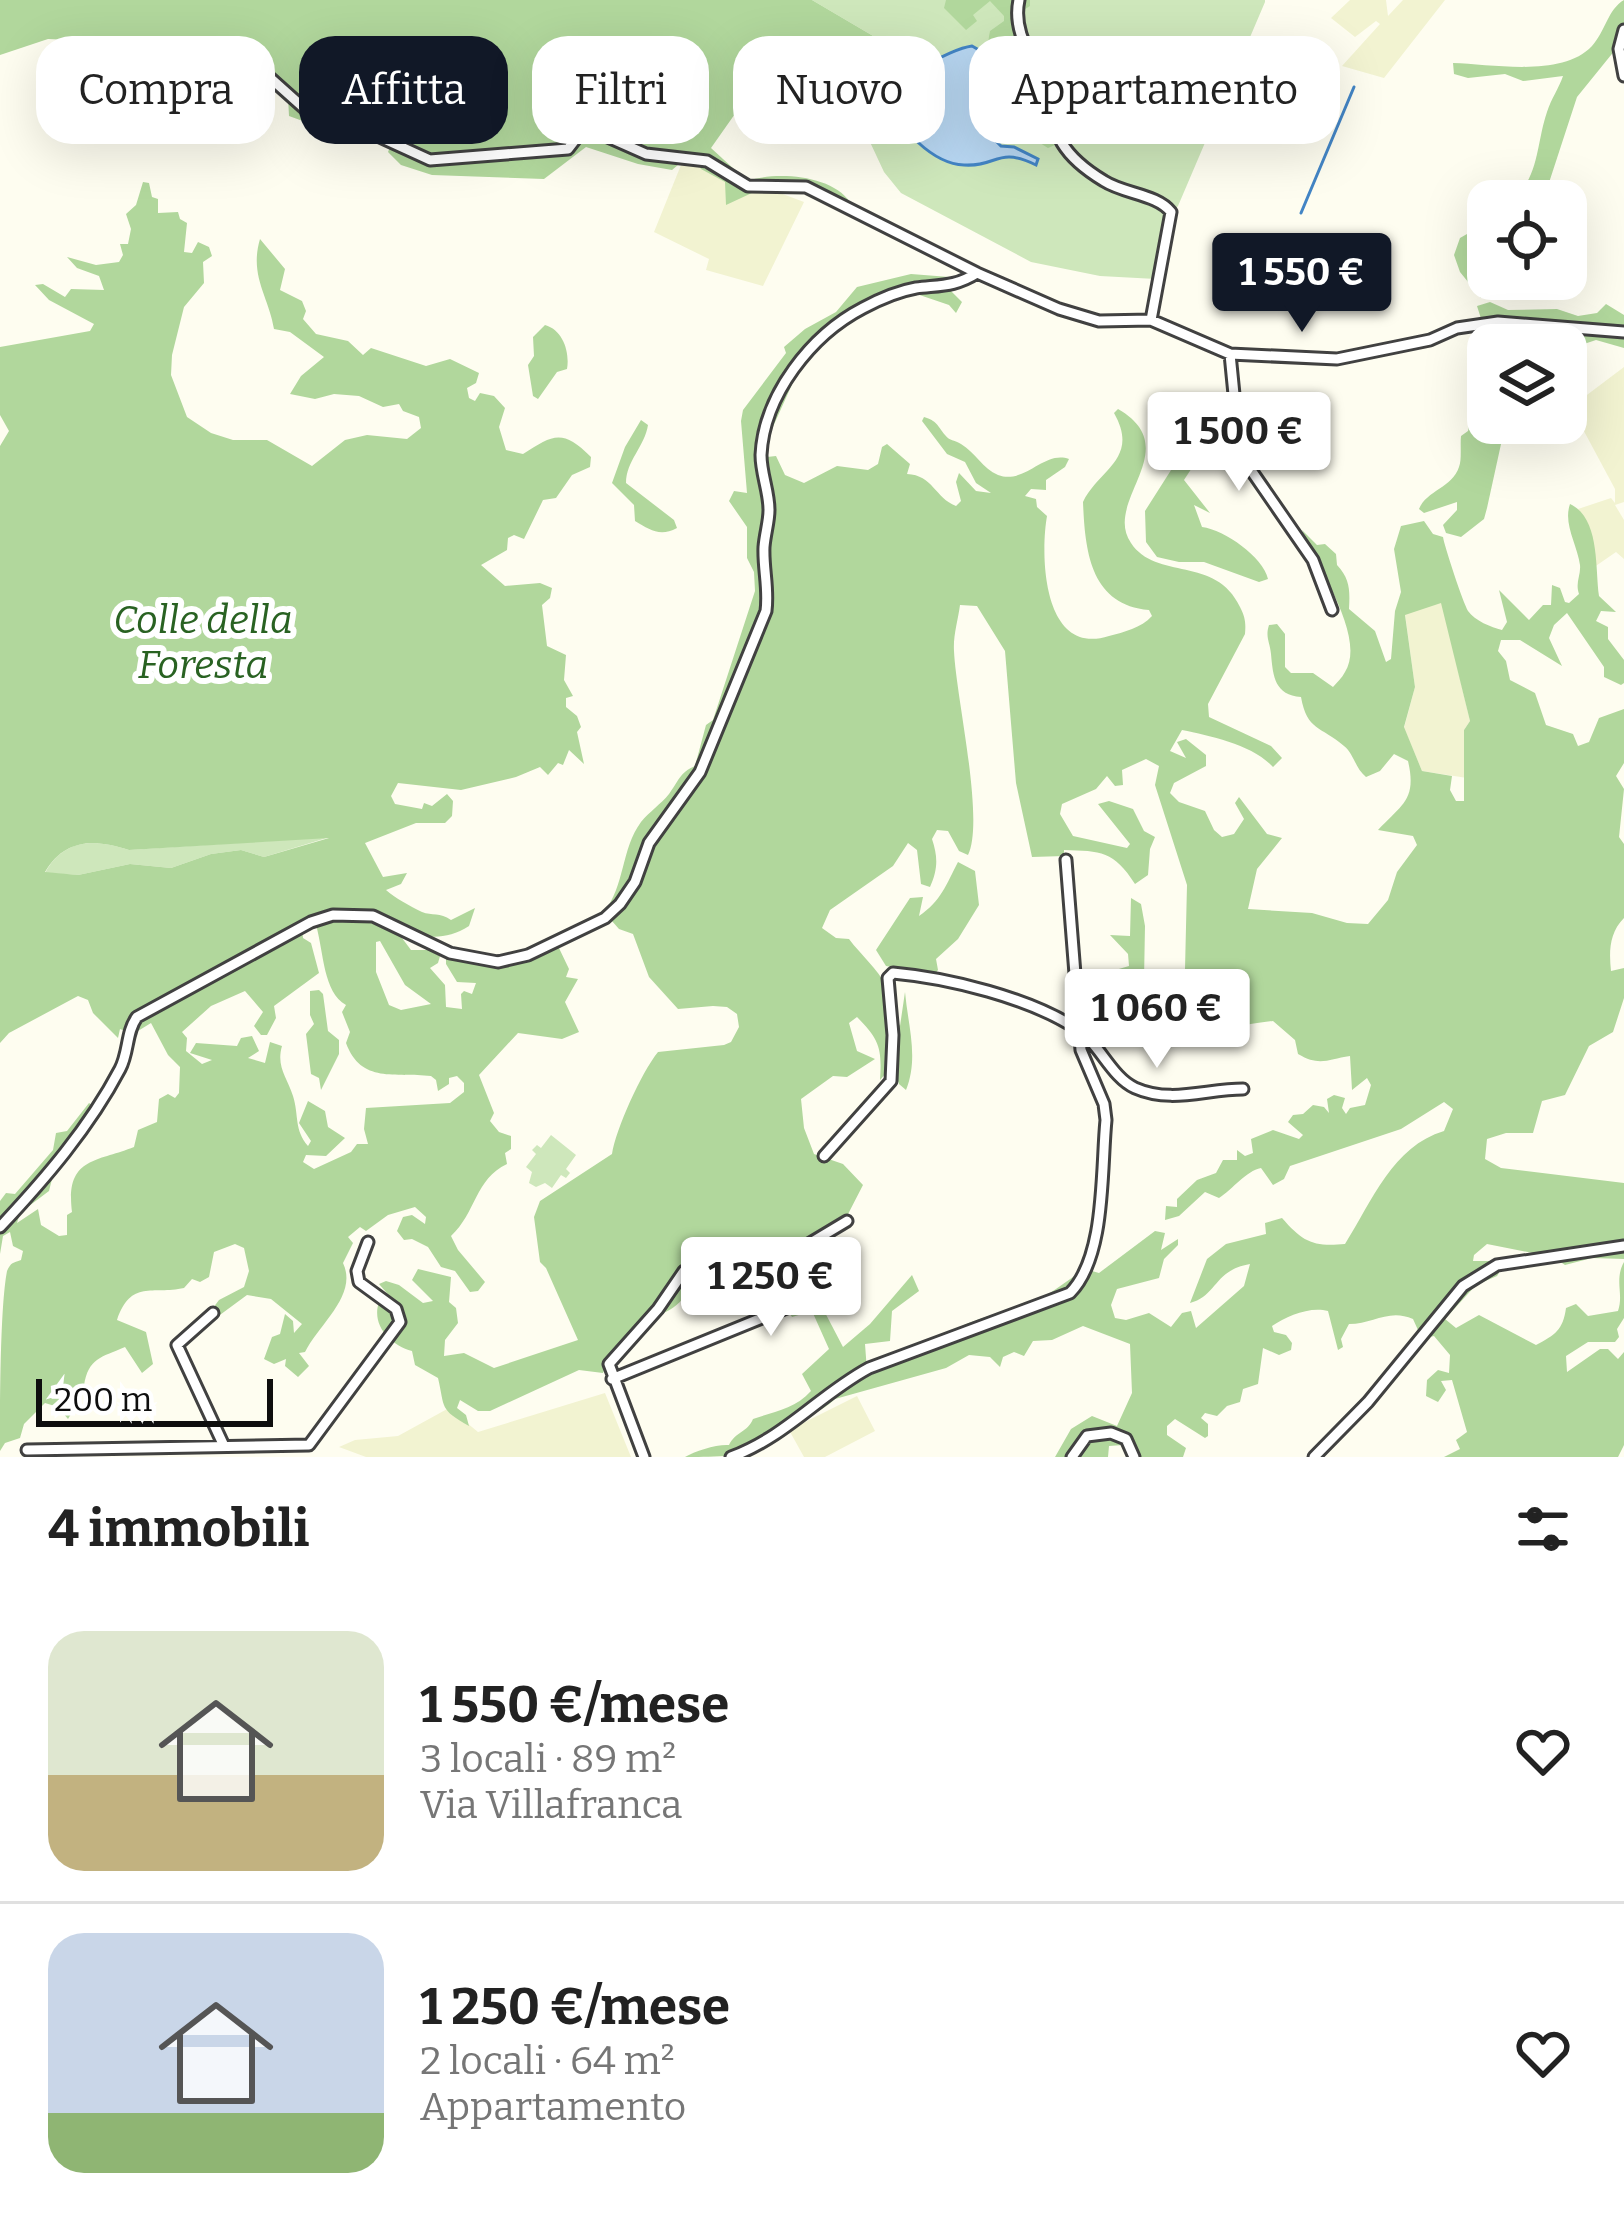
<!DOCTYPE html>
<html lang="it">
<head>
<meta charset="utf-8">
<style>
  body { margin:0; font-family:Bitter,serif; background:#f6f6f6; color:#222; height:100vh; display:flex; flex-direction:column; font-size:45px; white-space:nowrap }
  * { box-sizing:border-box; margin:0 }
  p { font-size:39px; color:#767676 }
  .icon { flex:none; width:66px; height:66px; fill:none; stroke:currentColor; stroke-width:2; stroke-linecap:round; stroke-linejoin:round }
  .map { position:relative; height:1457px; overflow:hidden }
  .sheet { display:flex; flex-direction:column; background:#fff; flex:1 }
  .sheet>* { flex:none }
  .top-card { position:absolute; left:36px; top:36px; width:1554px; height:108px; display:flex; gap:24px }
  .buttons { position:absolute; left:1467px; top:180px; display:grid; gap:24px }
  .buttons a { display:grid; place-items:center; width:120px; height:120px; border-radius:24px; background:#fff; box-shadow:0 12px 48px #0002; font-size:60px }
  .scale { position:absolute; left:36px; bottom:30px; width:237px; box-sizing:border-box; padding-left:12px; border:6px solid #0e0e0e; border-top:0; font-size:33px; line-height:42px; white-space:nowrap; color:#0e0e0e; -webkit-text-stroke:9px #fff; paint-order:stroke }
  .price { position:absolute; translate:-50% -102px; padding:0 27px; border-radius:12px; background:#fff; color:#222; font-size:39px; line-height:78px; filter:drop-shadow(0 3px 6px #0008) }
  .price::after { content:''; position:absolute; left:50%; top:72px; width:36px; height:27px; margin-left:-18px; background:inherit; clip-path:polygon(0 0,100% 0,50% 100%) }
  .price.current { background:#111827; color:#fff }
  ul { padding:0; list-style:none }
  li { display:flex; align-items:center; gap:36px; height:300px; padding:0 48px }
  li+li { border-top:3px solid #e0e0e0 }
  li span { display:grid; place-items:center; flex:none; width:336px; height:240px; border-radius:36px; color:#555 }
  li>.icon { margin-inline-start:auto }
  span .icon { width:144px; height:144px; fill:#fffc; stroke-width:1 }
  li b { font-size:51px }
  h2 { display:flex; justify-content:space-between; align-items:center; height:144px; padding:0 48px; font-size:51px }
  .pill { padding:0 42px; border-radius:36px; background:#fff; box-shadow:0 12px 48px #0002; font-size:42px; line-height:108px }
  .pill.current { background:#111827; color:#fff }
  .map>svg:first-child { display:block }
  .farmland { fill:#f2f3d1 }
  .green { fill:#cee7bb }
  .forest { fill:#b1d79c; fill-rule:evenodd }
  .water { fill:#b8d7f2; stroke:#4385c5; stroke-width:3 }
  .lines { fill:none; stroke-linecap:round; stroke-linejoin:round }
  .stream { stroke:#4385c5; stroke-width:3 }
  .street-casing { stroke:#414141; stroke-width:15 }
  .street { stroke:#fff; stroke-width:9 }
  .labels { text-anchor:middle; stroke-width:12; stroke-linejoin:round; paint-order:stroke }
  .park-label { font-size:39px; font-style:italic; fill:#296222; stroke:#fff }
</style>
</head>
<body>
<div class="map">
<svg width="1624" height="1457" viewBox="0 0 1624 1457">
  <rect width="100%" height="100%" fill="#fefdf0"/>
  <path class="farmland" d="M1350,0H1386L1388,16L1403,0H1445L1384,78L1342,66L1380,24L1376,21L1355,37L1331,18Z
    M683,160L757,192L761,186L804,202L763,286L706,270L709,259L654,232Z
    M1624,367V502L1615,505L1624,520V559L1616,552L1590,570L1575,510L1611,498L1615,503V489L1571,407Z
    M1442,602L1470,721L1464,730L1467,778L1422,771L1404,728L1415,687L1405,614Z
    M605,1393L631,1457H366L339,1447L355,1440L398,1436L449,1408L478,1432Z
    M857,1396L875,1431L825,1457H804L789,1430Z"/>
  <path class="green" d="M812,0H1265V2L1178,206L1168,217L1156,279L1100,276L1031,262L901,193L884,172L870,142L876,139L858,115L847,86L880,40Z
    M330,837L264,857L241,850L211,854L171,868L130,864L78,875L45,873C64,838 95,839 129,850Z
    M551,1135L576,1155L566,1169L570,1173L566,1178L561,1175L552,1188L545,1183L536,1187L529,1183L532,1172L526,1167L536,1154L532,1150L537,1145L541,1148Z"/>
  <path class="forest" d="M0,0H812L880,40L847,86L823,63L793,79L773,97L737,111L711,148L747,181C776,171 832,175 850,202L847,208L804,192H754L726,205L725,182L701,169L692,153L672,170L638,164L586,147L544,179L432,175L401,165L388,152L395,135L363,143L289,116L288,97L249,68L239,46L220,55L166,44L48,39L0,55Z
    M946,0H1030V6L1015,15L1057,135L1055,145L1048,148C1008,125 980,78 990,31L1004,21V16L990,1L973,15L977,21L966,30L944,8Z
    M1624,0V39L1577,97L1543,201H1512C1540,176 1536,144 1547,112C1551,99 1559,88 1563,76L1523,81L1505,74L1468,78L1454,74L1453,63C1492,64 1562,78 1592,46C1605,32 1608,9 1624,0Z
    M143,182L149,183L152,197L158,199V213L178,212L180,219L187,223L184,252L192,253L198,242L209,247L212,256L203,262L204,283L184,307L172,355L171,375L187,417L211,433L233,440H267L312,466L345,440L367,435L407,439L421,428L419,417L403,411L399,404L383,407L359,396L334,394L315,399L290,394L301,376L324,357L290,332L274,329C269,297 249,276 260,239L285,269L280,290L302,301L306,311L303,319L316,334L348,341L363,355L371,348L426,366L450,359L479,373L476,383L467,388L469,398L475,401L480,393L494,396L505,408L499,427L506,450L523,454C553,435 562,428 591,457L590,467L572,475L556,498L543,500L524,539L514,535L508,538L507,550L481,565L505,586L540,583L552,588L550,598L542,605L547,646L566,655L564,680L573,696L566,698V707L577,716L581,727L577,732L584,764L569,750L563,765L558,763L548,775L540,767L516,777L461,790L398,783L391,796L395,804L422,809L424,803L432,806L447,794L453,801L452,816L445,823H416L365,843L383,877L407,873L401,884L386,890C395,898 410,906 422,912C432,916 440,912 451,920L475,908L469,926C444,942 424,937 396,930L411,950H429L440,956L438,963L430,968L445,985L446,1007L462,1009L461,994L464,991L472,994L476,983L457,982L446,964V956L494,967L511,964L558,946L569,969L566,977L578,979L565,1002L579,1032L562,1039L518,1033L479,1075L494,1113L490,1121L499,1132L511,1136V1149L505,1153L507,1164C475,1179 476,1213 451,1236L458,1250L485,1282L478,1291L470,1292L455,1271L441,1267L428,1247L412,1239L404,1240L397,1231L403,1217L412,1215L425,1224L426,1217L415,1207L388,1215L366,1231L360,1227L348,1237L353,1243L343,1263C358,1295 320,1323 305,1352L299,1353L309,1366L298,1377L285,1366L286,1359L274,1364L264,1359L272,1337L280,1334L285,1314L293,1321L294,1333L302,1324L271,1299L247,1295L209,1323L204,1320L219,1300L244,1287L249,1271L244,1248L235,1244L214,1252L209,1277L200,1282L192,1279L184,1288C152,1295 131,1279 117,1320L146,1332L153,1364L142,1373L125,1347C102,1357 88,1358 84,1386L59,1393L74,1409L68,1419L58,1407L45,1403L24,1424L20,1438L5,1443L0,1451C0,1406 0,1308 7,1271C11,1262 13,1263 21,1260L23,1251L13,1246L10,1232L3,1236L0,1254V1201L6,1193L15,1194L53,1150L56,1133L67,1131L89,1103L95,1107V1123L53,1175L49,1191L29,1206L23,1203L17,1223L38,1209L41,1225L59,1236L67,1235V1215L72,1212C65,1157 97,1162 134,1147L138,1130L157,1122L159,1099L168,1094L175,1098L179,1093L180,1067L168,1055L151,1023L133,1034L120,1029L118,1038L93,1013L88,1000L78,996L9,1033L0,1043V446L9,431L0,415V347L90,331L94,324L49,300L35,285L43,284L65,297L71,289L104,290L99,276L77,268L67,257L96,265L119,262L123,255L120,244H128L131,229L126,214L136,205ZM329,838L264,857L241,850L211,854L171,868L130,864L78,875L45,872C65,838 95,839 129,850ZM309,923L316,925C324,953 323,992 346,1005L342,1012L350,1032L346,1043C361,1084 395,1072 431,1076L436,1080L438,1091L449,1084V1078L457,1076L464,1083V1092L450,1103L366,1108L364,1129L368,1144H357L351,1152L314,1169L303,1162L306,1155L326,1156L345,1138L328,1127L325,1111L308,1101L299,1123L311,1141L308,1146C294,1130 299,1115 293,1096C287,1077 276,1067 282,1046L270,1042L265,1063L248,1058L259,1051L252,1036L241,1038L237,1046L196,1043L190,1053L212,1060L202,1064L186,1051L187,1038L182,1032L211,1006L245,991L263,1012L254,1026L261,1035H267L276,1018L274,1006L319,973L311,943L303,938L302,929ZM380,941L405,985L431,1004L401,1010L389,1005L376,972V942Z
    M1488,222V249L1471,271L1486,280L1491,291L1481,298L1460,272L1454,255L1460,238Z
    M911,274L962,278L965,287L949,289L962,302L956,313L949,305L899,288L828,331L826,342L813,343L791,369L794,380L767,440V457L776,456L785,475L804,483L837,466L868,470L878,464L882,447L887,444L910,464L907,474C933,475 935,498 956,506L961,501L956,482L959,473L976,491L991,493L976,483L965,462L947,454L922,421L924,417C937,421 937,425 945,435C951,442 953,439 961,444C975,452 983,469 998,475C1025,485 1044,450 1069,459L1065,467L1046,480V490L1031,489L1025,496L1036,499L1037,507L1047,516C1040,556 1043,657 1109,636C1124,632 1141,628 1152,616L1149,610C1090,605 1085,550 1083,502C1099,469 1140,459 1114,413L1118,409C1187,449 1102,501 1131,543C1156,581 1216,555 1240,607C1245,617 1246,622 1245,634L1208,704L1209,717L1271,746L1282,758L1273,767C1253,745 1211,736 1182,730L1170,751L1186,758L1177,742L1186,739L1206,755V766L1174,783L1170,793L1179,802L1205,811L1214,830L1222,837L1234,834L1244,819L1235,803L1239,797L1267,834L1282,838L1257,869L1248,909L1312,913L1347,923L1368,924L1388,900L1397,872L1417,845L1413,836L1378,830C1402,804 1417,800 1408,761L1394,754L1380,771L1366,777C1355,768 1354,754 1344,746C1321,726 1307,731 1301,697C1275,695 1273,677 1271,654C1270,642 1265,637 1269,625L1277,624L1285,634V667L1291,673H1313L1333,687C1337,682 1342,678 1345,672C1367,637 1316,565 1302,530L1317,545L1325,544L1336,554L1337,565C1350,579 1350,590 1349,609L1375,631L1386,662L1391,659L1395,611L1401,592L1394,549L1401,526L1424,521L1433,534L1443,537C1444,545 1463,603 1468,611C1475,621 1491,627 1502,630L1507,622L1499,590L1529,620L1543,605H1551L1552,585L1560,588L1565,602L1569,603L1579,594C1575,582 1581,576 1580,565C1577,544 1563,524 1570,504C1600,518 1595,567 1599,596L1616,612L1601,611L1596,621L1608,627V639L1624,660V683L1621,685L1604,677V667L1567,613L1554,625L1549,638L1562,666L1520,640H1501L1498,651L1506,661L1510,680L1535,693L1546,725L1573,734L1578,746L1589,742L1599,718L1624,709V763L1616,776L1624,789L1619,837L1624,844V918C1609,933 1609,952 1611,971L1624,968V998L1613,1032L1589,1046L1565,1095L1542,1101L1533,1133H1506L1487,1139L1485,1159L1501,1168L1624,1183V1259L1592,1258L1565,1265L1553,1257L1487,1244L1474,1255L1473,1261H1500L1502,1268L1497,1276L1476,1285L1445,1319L1456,1328L1479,1315L1536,1345C1555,1335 1563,1330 1566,1308L1576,1304L1588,1316L1618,1311C1624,1294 1614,1280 1624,1262V1318L1617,1329L1619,1337L1615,1342H1588L1566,1356L1567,1372L1600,1349H1608L1618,1359L1624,1352V1445L1618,1457H1444L1460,1449L1456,1440L1467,1432L1452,1380L1441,1381L1446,1390L1438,1402L1426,1396L1427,1380L1438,1370L1449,1373L1450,1355L1434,1336L1422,1339L1413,1319C1389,1308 1373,1324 1349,1324L1341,1339L1343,1347L1338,1350L1328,1311C1310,1306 1287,1316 1272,1326L1274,1332L1286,1335L1292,1343L1291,1350L1279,1355L1263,1348L1258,1384L1243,1389L1240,1402L1227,1406L1217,1416L1205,1413L1201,1418L1208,1424V1436L1205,1438L1175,1419L1167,1426V1435L1186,1448L1183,1457H1132L1123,1445L1109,1446L1108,1457H1055L1071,1429L1092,1416L1117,1426L1132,1393L1130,1344L1083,1326L1052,1340L1033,1341L1024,1356L1014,1352L1003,1357L1000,1367L990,1357L969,1355L946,1368L835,1399C820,1413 802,1419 784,1428C774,1434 771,1442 762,1448C744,1457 706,1457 685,1457C695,1451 717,1444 729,1445C735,1432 748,1432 753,1419C773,1412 795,1409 811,1391L802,1374L829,1349L812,1311L792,1317L785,1306L810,1292L820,1303L843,1347L870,1324L912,1275L919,1291L892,1311L890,1341L865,1344L867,1371L928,1353C952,1318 1000,1317 1037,1300C1054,1292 1069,1279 1085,1269L1099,1273L1155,1231L1165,1233L1161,1250L1178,1239V1245L1164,1259L1159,1278L1117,1289L1111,1305L1115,1318L1126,1320L1149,1313L1171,1327L1182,1313L1191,1311L1196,1328L1244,1286L1250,1264C1214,1270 1217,1296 1190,1303L1207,1259L1226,1244L1266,1234L1265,1223L1282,1218C1303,1242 1313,1247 1345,1244C1372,1201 1393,1146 1444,1131L1453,1109L1444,1102L1401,1129L1290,1166L1284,1179L1273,1185L1261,1168C1246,1171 1233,1189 1219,1198L1205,1192L1179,1216L1165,1220L1166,1206L1177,1207V1199L1197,1180L1216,1173L1223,1160H1237V1150L1245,1156L1253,1153L1251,1139L1273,1130L1299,1139L1303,1135L1288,1122L1293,1115L1303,1114L1313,1105L1324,1107L1329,1113L1327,1099L1334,1095L1345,1098L1342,1108L1346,1114L1350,1108L1365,1105L1371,1085L1367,1078L1352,1090L1350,1056C1328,1059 1320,1067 1298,1054L1295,1040L1273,1021C1207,1028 1205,1050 1151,998C1138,986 1125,988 1112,971L1129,966L1128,954L1110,935L1130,936L1131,898L1141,904L1145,926L1144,980L1157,991L1166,992L1185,969L1187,885L1155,785L1159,766L1146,759L1122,770L1123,785L1115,786L1107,776L1096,789L1062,804L1060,814L1073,836L1127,848L1130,844L1098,804L1109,801L1133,809L1144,831L1155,837L1150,849L1148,875L1135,884C1114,851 1101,851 1064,850V856L1032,857L1016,783L1005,651L977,606L960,605C958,620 953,636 954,651C956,697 985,820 968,855L959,851L948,831L937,830L932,839C938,857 938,869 930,887L921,884L917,850L908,843L893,866L830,910L822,928L836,938L849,939C861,955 877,968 887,987C893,1000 892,1014 900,1026L905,992C908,1026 919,1058 906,1090L899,1084L893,1065L880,1080C882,1049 880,1040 857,1017L849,1023L857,1051L875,1059L847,1077L833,1076L801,1099L804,1128L814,1154L843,1164L863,1185L846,1218L806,1239L801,1247L800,1269L791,1254L785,1251C763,1257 741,1245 719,1258C693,1274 689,1307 657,1315L686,1269L683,1266C661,1306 621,1332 603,1373L579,1370L490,1411H478L460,1400L457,1408L466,1415L469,1426C439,1409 445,1408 438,1378L415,1365L412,1351C390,1345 371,1325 379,1302L392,1299L379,1284L386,1281L399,1285L423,1303L433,1301L412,1280L418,1269L451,1277L449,1302L456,1308L458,1323L445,1340L444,1356L464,1353L494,1368L578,1340L546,1268L540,1262L534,1217L540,1201L612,1154C616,1129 641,1073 658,1052L724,1045L731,1042L739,1027L737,1014L727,1007L713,1006L678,1009L649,977L633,934L619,929L604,912C625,886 621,849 641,822C649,812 661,804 669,794C678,782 680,772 695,766L706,725L713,720L755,591L754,572L747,558V527L729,501L734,491L747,493L741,421L743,410L786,353L784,347L805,329L836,312L857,287ZM1441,603L1470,721L1464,730V801H1456L1450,790L1452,776L1422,771L1404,727L1415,687L1405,615Z
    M1490,302L1508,310L1557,309L1578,316L1597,313L1606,304L1624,315V348L1596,340L1566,350V345H1535L1566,339L1563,337C1536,335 1509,342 1484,328L1477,306Z
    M545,325C563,330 570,352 567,369L557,372L538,399L533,396L528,365L534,356L533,337Z
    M1488,415V423H1503L1493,433L1503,435L1487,508L1484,519L1461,537L1446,533L1443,525L1457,510V502L1424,513L1419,509C1427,490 1452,488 1459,467C1462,459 1460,445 1461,436L1468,431L1470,420Z
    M641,420L648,425C645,446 626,461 626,483L674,520L677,528C660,537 650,530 635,521L634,505L612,483L625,447Z
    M1218,437L1232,445L1216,455L1199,457L1184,480L1210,513L1194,505L1202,527C1225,530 1263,557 1268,579L1259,582L1204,562H1179L1157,557L1146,542L1145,511L1173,467L1189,445Z
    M958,862L975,871L979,905L958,939L936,959L938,970L934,975L886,966L876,950L910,898L923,897L919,916C941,901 946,885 958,862Z
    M319,990L323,994L328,1031L339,1040V1054L321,1090L319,1078L311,1074L306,1034L314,1024L310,1015V991Z"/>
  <path class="water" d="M972,46L979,50L986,70L982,73L983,84L1006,118L995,140L1001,146L1014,147L1038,159L1036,165C997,146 998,167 964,165C931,164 901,127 885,102C890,81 950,49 972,46Z"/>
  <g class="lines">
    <path class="stream" d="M1301,213L1354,87"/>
    <defs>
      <path id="street" d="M1019,0C1011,37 1039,64 1049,97C1053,112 1054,130 1062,143C1071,158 1089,172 1104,181C1124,194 1157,194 1171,212L1151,320
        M1624,30L1619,49L1624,76
        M210,44L257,66L305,109L360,128L430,160L568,149L585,127L646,154L707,161L748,186L806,187L977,273L1059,309L1099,321L1151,320L1230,354L1337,359L1430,340L1457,328L1498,322L1624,332
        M1230,354L1239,445L1244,460L1313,560L1332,610
        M824,1156L891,1081L893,1035L888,978L893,973C949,978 1030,998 1077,1029C1100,1044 1111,1077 1135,1088C1171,1104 1206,1089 1243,1089
        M0,1227C45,1179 89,1128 120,1069C129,1052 126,1032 137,1017L311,922L333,915L373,916L450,953L498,962L528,955L605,918L620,904L635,882L649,843L700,772L766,611C769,588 763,569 764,547C765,534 769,522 769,510C769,491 761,474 761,455C764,395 811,335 863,308C878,300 899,291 916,288C940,285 955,287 977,273
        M213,1313L177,1345L224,1446
        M612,1379L816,1296L818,1287L804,1264L802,1248L847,1221
        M27,1450L309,1445L400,1322L396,1309L359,1282L357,1271L368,1242
        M644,1457L609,1364L658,1309L684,1271
        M731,1457C787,1436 819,1395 869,1368L1070,1293C1106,1257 1101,1170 1106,1120L1104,1104L1081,1050L1066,860
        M1072,1457L1087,1436L1111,1433L1126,1439L1134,1457
        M1314,1457L1368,1402L1463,1286L1497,1265L1624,1246"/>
    </defs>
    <use href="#street" class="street-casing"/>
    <use href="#street" class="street"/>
  </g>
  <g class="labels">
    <g class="park-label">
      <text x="203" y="633">Colle della<tspan x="203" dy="45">Foresta</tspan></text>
    </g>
  </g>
</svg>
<div class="buttons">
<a><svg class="icon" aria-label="locate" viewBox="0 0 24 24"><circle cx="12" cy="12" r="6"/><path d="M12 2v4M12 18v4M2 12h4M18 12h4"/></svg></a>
<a><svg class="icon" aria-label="layers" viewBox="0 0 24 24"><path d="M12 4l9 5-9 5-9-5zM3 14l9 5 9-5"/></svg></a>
</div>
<div class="scale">200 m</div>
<b class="price current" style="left:1302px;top:335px">1 550 €</b>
<b class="price" style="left:1239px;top:494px">1 500 €</b>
<b class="price" style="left:1157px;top:1071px">1 060 €</b>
<b class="price" style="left:771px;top:1339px">1 250 €</b>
<div class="top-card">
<a class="pill">Compra</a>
<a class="pill current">Affitta</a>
<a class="pill">Filtri</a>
<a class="pill">Nuovo</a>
<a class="pill">Appartamento</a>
</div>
</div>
<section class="sheet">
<h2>4 immobili<svg class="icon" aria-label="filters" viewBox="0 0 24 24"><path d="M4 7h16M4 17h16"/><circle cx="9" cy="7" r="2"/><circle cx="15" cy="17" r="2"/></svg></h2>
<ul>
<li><span style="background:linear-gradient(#dfe7d0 60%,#c2b280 0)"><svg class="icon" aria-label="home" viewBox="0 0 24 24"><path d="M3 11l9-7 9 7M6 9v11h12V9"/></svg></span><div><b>1 550 €/mese</b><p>3 locali · 89 m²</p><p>Via Villafranca</p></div><svg class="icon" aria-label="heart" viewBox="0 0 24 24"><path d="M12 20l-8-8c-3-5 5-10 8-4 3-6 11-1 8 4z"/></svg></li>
<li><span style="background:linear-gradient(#c9d6e8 75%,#8fb573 0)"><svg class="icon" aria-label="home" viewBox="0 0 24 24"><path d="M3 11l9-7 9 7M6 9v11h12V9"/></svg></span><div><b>1 250 €/mese</b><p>2 locali · 64 m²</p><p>Appartamento</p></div><svg class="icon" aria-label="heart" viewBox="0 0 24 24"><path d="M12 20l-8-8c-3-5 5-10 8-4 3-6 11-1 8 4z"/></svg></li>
</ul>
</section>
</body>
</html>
